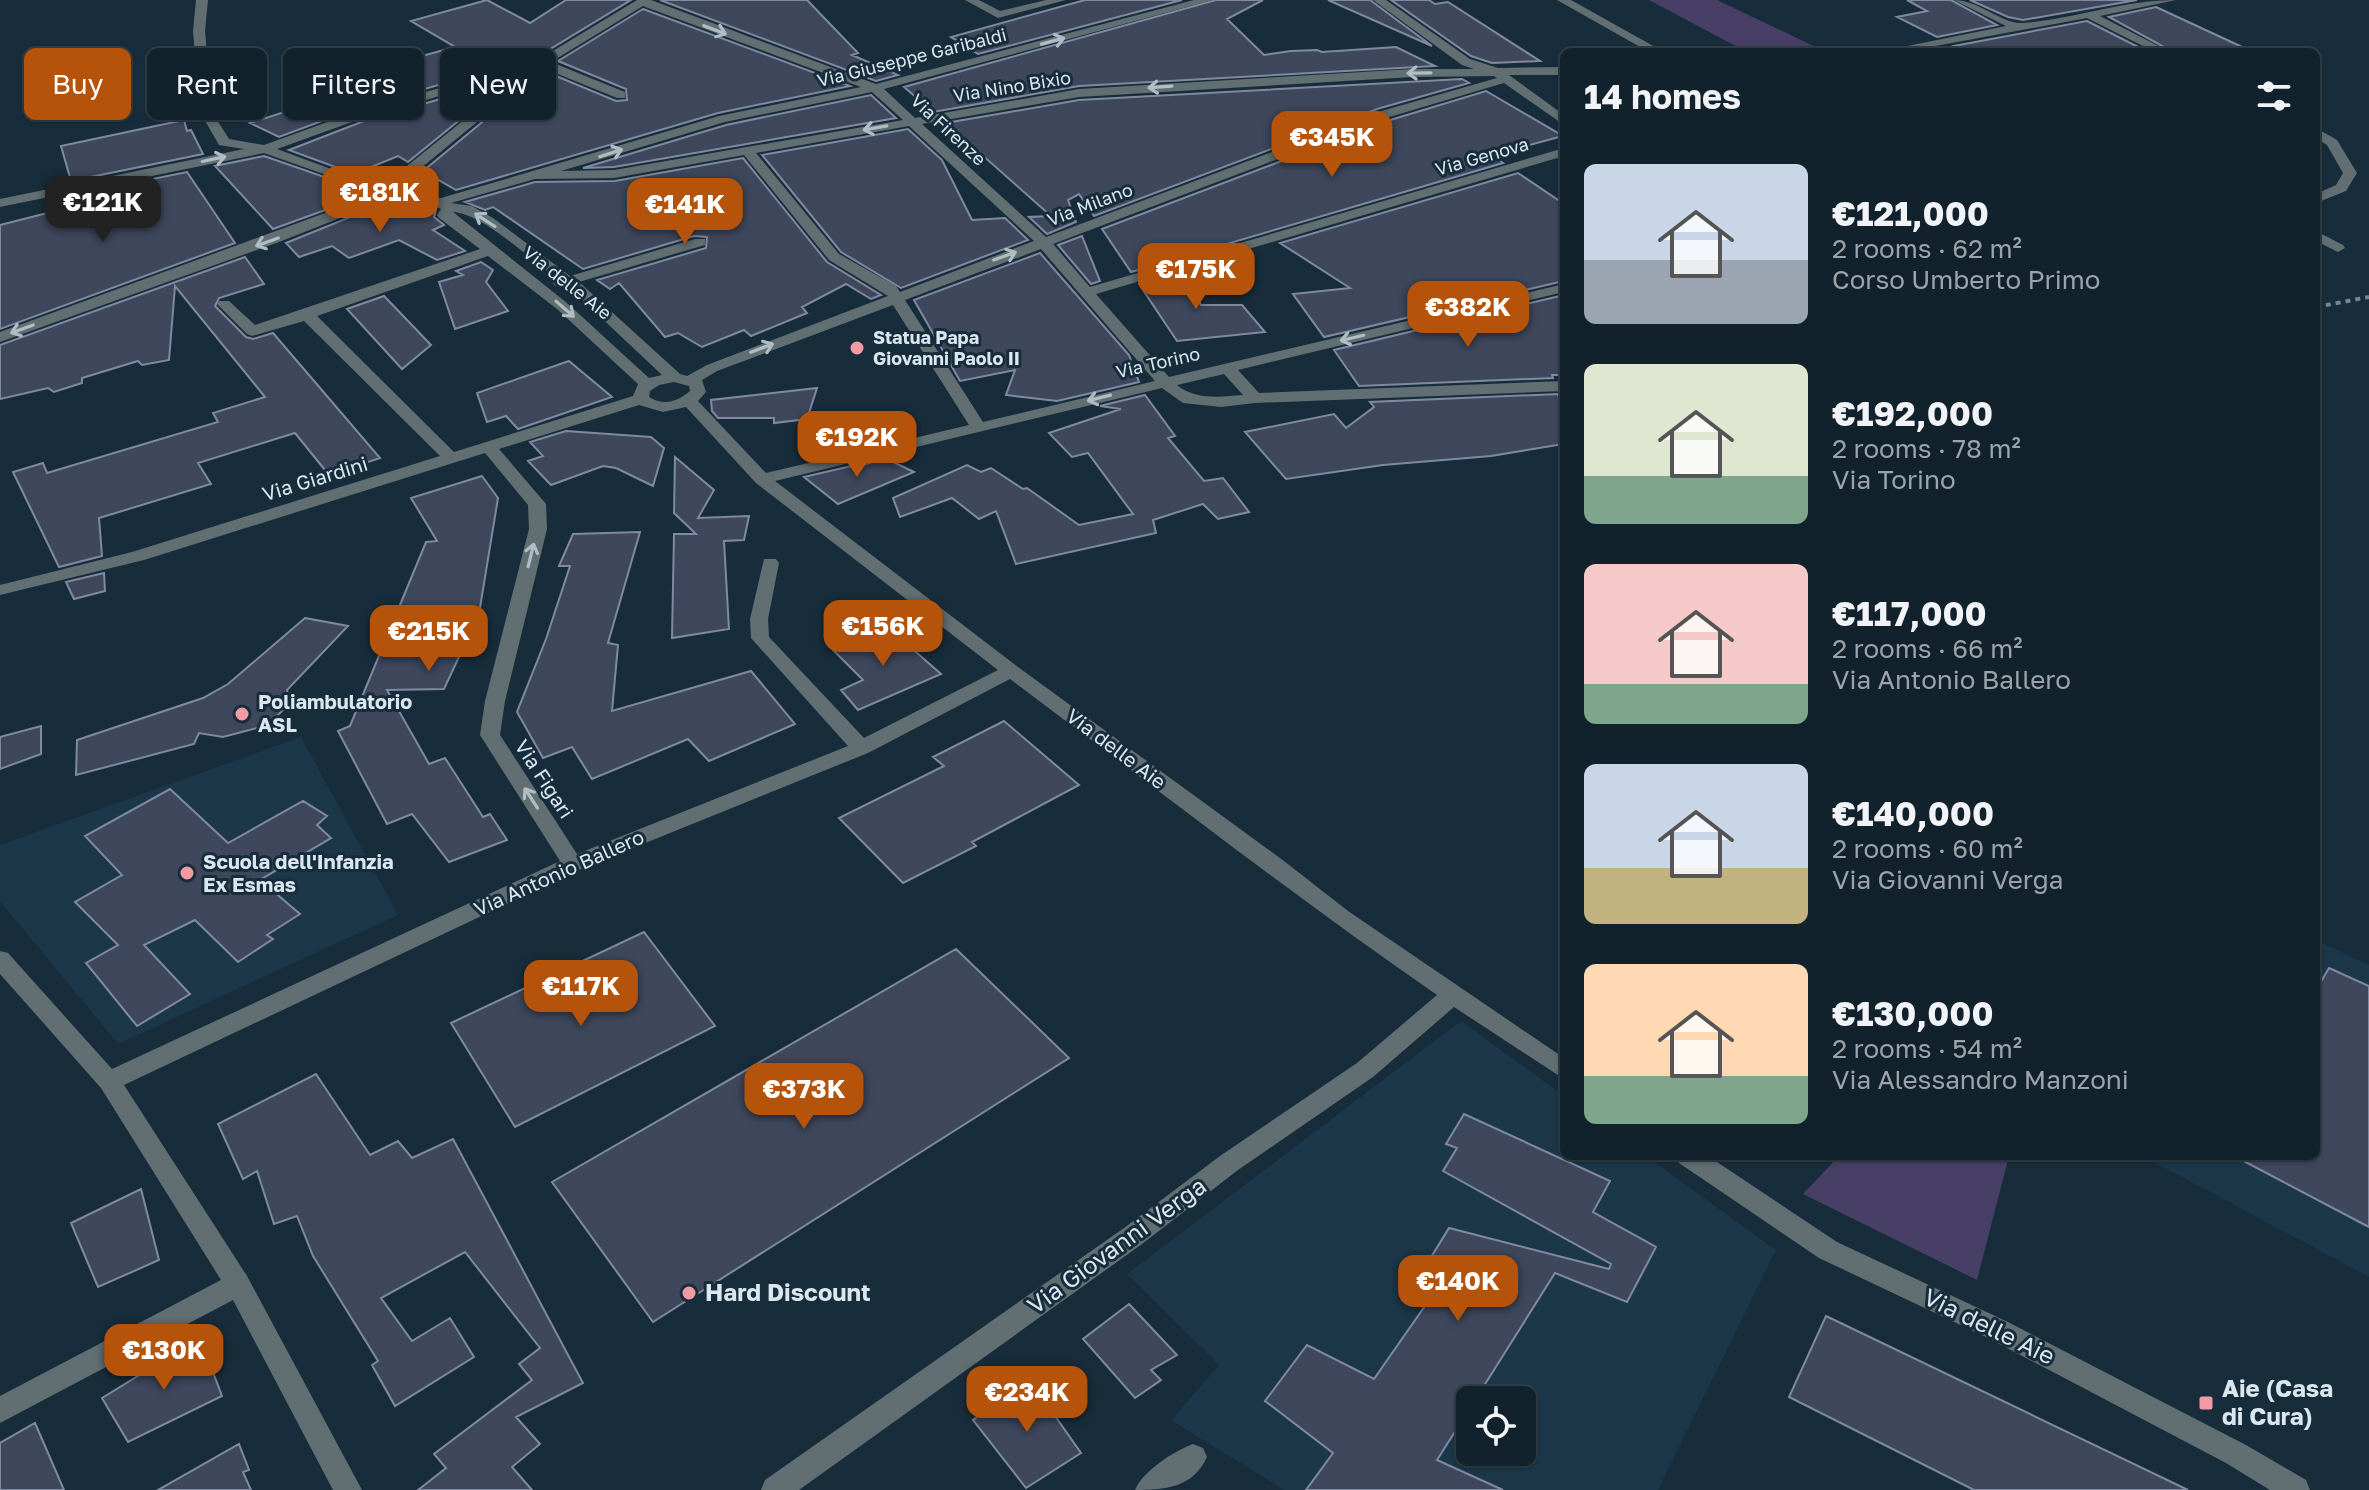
<!DOCTYPE html>
<html lang="en">
<head>
<meta charset="utf-8">
<style>
  body { margin:0; font-family:"Golos Text",sans-serif; background:#1f2f38; color:#f1f3f6; height:100vh; display:flex; flex-direction:column; font-size:30px; white-space:nowrap }
  * { box-sizing:border-box; margin:0 }
  p { font-size:26px; color:#9ca4a9 }
  .icon { flex:none; width:44px; height:44px; fill:none; stroke:currentColor; stroke-width:2; stroke-linecap:round; stroke-linejoin:round }
  .map { position:relative; flex:1; overflow:hidden }
  .details { position:absolute; left:1560px; top:48px; width:760px; height:1112px; display:flex; flex-direction:column; background:#12222c; border-radius:12px; box-shadow:0 2px 6px #0004,0 0 0 2px #313f48 }
  .details>* { flex:none }
  .banner { position:absolute; left:24px; top:48px; width:760px; height:72px; display:flex; gap:16px }
  .buttons { position:absolute; left:1456px; top:1386px; display:grid; gap:16px }
  .buttons a { display:grid; place-items:center; width:80px; height:80px; border-radius:12px; background:#12222c; box-shadow:0 2px 6px #0004,0 0 0 2px #313f48; font-size:40px }
  .price { position:absolute; translate:-50% -68px; padding:0 18px; border-radius:16px; background:#b45309; color:#fff; font-size:26px; line-height:52px; filter:drop-shadow(0 2px 4px #0008) }
  .price::after { content:''; position:absolute; left:50%; top:48px; width:24px; height:18px; margin-left:-12px; background:inherit; clip-path:polygon(0 0,100% 0,50% 100%) }
  .price.active { background:#222; color:#fff }
  ul { padding:0; list-style:none }
  li { display:flex; align-items:center; gap:24px; height:200px; padding:0 24px }
  li span { display:grid; place-items:center; flex:none; width:224px; height:160px; border-radius:12px; color:#555 }
  li>.icon { margin-inline-start:auto }
  span .icon { width:96px; height:96px; fill:#fffc; stroke-width:1 }
  li b { font-size:34px }
  h2 { display:flex; justify-content:space-between; align-items:center; height:96px; padding:0 24px; font-size:34px }
  .chip { padding:0 28px; border-radius:12px; background:#12222c; box-shadow:0 2px 6px #0004,0 0 0 2px #313f48; font-size:28px; line-height:72px }
  .chip.active { background:#b45309; color:#fff }
  .map>svg:first-child { display:block }
  .built { fill:#1b3749; fill-rule:evenodd }
  .green { fill:#473f66 }
  .building { fill:#3e475c; stroke:#7f8aa2; stroke-width:2 }
  .lines { fill:none; stroke-linecap:round; stroke-linejoin:round }
  .path { stroke:#768793; stroke-width:4; stroke-dasharray:5 5; stroke-linecap:butt }
  .minor { fill:#616f72; fill-rule:evenodd }
  .oneway { stroke:#b0bdc5 }
  .poi-dot { fill:#f49aa4; stroke:#182d3b; stroke-width:3 }
  .labels { text-anchor:middle; stroke-width:6; stroke-linejoin:round; paint-order:stroke }
  .far-street-label { font-size:18px; fill:#dae7f1; stroke:#182d3b }
  .far-poi-label { font-size:18px; font-weight:bold; fill:#dae7f1; stroke:#182d3b; text-anchor:start }
  .street-label { font-size:20px; fill:#dae7f1; stroke:#182d3b }
  .poi-label { font-size:20px; font-weight:bold; fill:#dae7f1; stroke:#182d3b; text-anchor:start }
  .near-street-label { font-size:24px; fill:#dae7f1; stroke:#182d3b }
  .near-poi-label { font-size:24px; font-weight:bold; fill:#dae7f1; stroke:#182d3b; text-anchor:start }
</style>
</head>
<body>
<div class="map">
<svg width="2369" height="1490" viewBox="0 0 2369 1490">
  <rect width="100%" height="100%" fill="#182d3b"/>
  <path class="built" d="M301,737L398,915L118,1044L0,901V845Z
    M2316,940L2369,965V1277L2143,1156H2316Z
    M1461,1021L1564,1096V1156H1646L1776,1250L1658,1490H1284L1171,1420L1219,1365L1127,1274ZM1470,1400H1522V1452H1470Z"/>
  <path class="green" d="M1649,0H1717L1826,52H1747Z
    M1839,1156H2009L1977,1280L1803,1194Z"/>
  <path class="building" d="M487,0L530,23L566,0H631L537,57L354,109L279,137L250,123L347,92L331,81L455,47L411,21Z
    M660,0H807L858,53L852,55L898,75L876,81Z
    M1085,0H1182L978,54L951,37Z
    M1216,0H1263L1227,19L1264,55L1291,51L1317,50L1322,52L1396,47L1435,66L1079,86L933,112L904,87Z
    M1328,0H1370L1432,46Z
    M1391,0H1429L1435,4L1448,2L1540,61L1492,63L1471,56Z
    M1907,0H1951L1997,25L1937,37L1897,17L1927,11Z
    M1970,0H2137L2023,20L2008,17Z
    M2156,7L2253,52H2173L2109,17Z
    M643,9L850,86L718,113L456,190L423,171L544,71L616,101L627,100L626,89L558,61Z
    M2087,21L2148,52H1966L1954,46Z
    M510,79L408,162L398,156L354,174L289,150L364,121Z
    M1462,79L1469,83L1377,109L1094,216L1079,194L1068,200L1076,222L1047,234L1029,217L1051,216L946,123L1079,100Z
    M1486,91L1563,136L1492,155L1503,163L1131,272L1102,229L1387,121Z
    M871,95L896,118L614,167L583,168L726,125Z
    M184,120L187,131L191,130L203,154L71,181L61,146Z
    M908,129L942,160L972,220L1005,218L1028,240L901,288L841,252L762,155Z
    M264,156L336,181L327,185L350,201L273,229L215,166Z
    M743,158L827,262L881,295L871,299L846,284L802,307L807,313L751,336L744,330L702,347L678,333L665,337L619,283L610,289L597,280L706,248L707,237L694,236L583,269L493,207L485,210L465,202L535,182L615,181Z
    M187,172L235,243L0,329V225L75,206L73,195Z
    M1518,173L1564,204V281L1324,337L1293,294L1350,288L1280,243Z
    M417,205L436,210L434,217L444,225L433,230L465,251L437,260L399,240L349,258L332,246L299,257L286,243L365,211L376,218Z
    M1082,236L1100,281L1091,284L1058,245Z
    M1040,253L1129,355L1139,382L1057,401L1006,395L1015,370L960,381L914,300Z
    M245,257L264,284L219,298L215,306L246,337L253,339L273,333L380,458L329,475L295,433L198,463L211,484L99,518L102,556L59,567L13,472L43,463L47,473L218,422L213,413L265,397L175,286L169,360L142,365L138,361L82,378V383L54,392L48,388L0,399V345Z
    M481,262L493,270L486,282L508,311L455,329L439,282L463,275L456,271Z
    M1184,271L1201,305H1242L1265,332L1177,341L1139,284Z
    M1564,295V375H1552L1553,378L1359,386L1334,350Z
    M384,296L431,345L402,369L347,309Z
    M569,361L612,397L518,429L506,416L487,422L477,393Z
    M817,388L807,419L774,423V418H718L712,411L711,400Z
    M1558,394L1564,415V444L1491,456L1383,465L1286,479L1245,432L1334,414L1346,428L1374,407L1370,402Z
    M1145,395L1175,436L1168,438L1204,481L1223,478L1249,512L1218,519L1203,504L1153,520L1156,533L1016,564L996,511L979,519L952,498L900,517L893,498L967,465L981,472L991,468L1023,489L1027,488L1079,525L1133,514L1088,453L1072,457L1049,433L1121,409L1100,406Z
    M566,431L651,437L664,448L653,486L616,468L603,466L551,485L528,461L543,456L530,442Z
    M675,457L714,490L698,518L749,516L744,540L724,541L729,629L672,638L674,534H696L674,513Z
    M885,458L914,472L838,504L804,477L851,466L853,468Z
    M482,476L498,498L479,614L444,689L387,690L429,764L445,758L483,817L490,814L507,840L449,862L412,814L387,824L338,731L350,726L426,542L437,541L411,498Z
    M640,532L608,643L618,645L612,711L751,671L795,724L709,761L688,739L592,779L572,747L543,758L517,712L546,639L570,566H559L573,534Z
    M104,573L105,591L74,599L66,582Z
    M305,618L348,626L287,690L289,698L286,707L268,725L223,737L199,733L194,744L76,775L77,740L203,698L228,684Z
    M892,631L941,674L858,710L841,690L863,680L831,648Z
    M1004,721L1079,785L972,842L976,846L903,883L839,818L944,766L933,757Z
    M41,726V754L0,769V737Z
    M170,789L228,843L303,801L327,816L317,825L331,838L260,880L300,914L267,935L273,939L238,962L195,920L144,945L190,994L137,1026L86,963L118,945L75,902L122,875L85,836Z
    M644,932L715,1026L515,1127L451,1023Z
    M956,949L1069,1058L653,1322L552,1182Z
    M2329,968L2369,986V1227L2234,1156H2316V990Z
    M316,1074L370,1155L398,1141L412,1158L453,1139L583,1383L516,1417L540,1444L512,1467L532,1490H418L446,1468L434,1454L532,1380L519,1364L540,1348L465,1252L381,1298L412,1341L450,1318L474,1357L395,1406L372,1365L378,1361L313,1256L297,1216L274,1224L257,1171L243,1179L218,1124Z
    M1464,1114L1610,1181L1593,1212L1656,1247L1627,1302L1555,1273L1475,1400H1470V1408L1437,1460L1503,1490H1306L1333,1453L1265,1401L1307,1345L1374,1379L1436,1290L1417,1280L1449,1228L1609,1269L1611,1264L1443,1171L1457,1148L1446,1144Z
    M141,1189L159,1260L98,1287L71,1223Z
    M1129,1304L1177,1355L1151,1370L1161,1380L1135,1398L1083,1339Z
    M1826,1316L2188,1490H1974L1789,1397Z
    M200,1338L222,1396L128,1442L102,1398Z
    M1029,1379L1081,1453L1026,1488L973,1420Z
    M35,1423L64,1490H0V1443Z
    M239,1444L249,1470L243,1472L251,1490H158Z"/>
  <g class="lines">
    <path class="path" d="M2316,307L2369,297"/>
    <path class="minor" d="M196,0H208L205,31L212,112L229,139L264,145L355,112L538,60L637,0H651L876,84L1194,0H1213L884,89L915,118L1079,89L1413,69H1474L1462,65L1373,0H1386L1470,59L1498,68L1564,67V75H1509L1564,115V125L1504,83L1386,118L1053,244L1090,287L1564,148V156L1096,294L1169,377L1564,284V292L1238,370L1259,393L1564,381V391L1255,403L1221,407L1183,403L1162,388L775,481L1018,667L1284,861L1348,911L1564,1058V1079L1454,1007L1373,1077L1238,1170L1142,1244L799,1490H761L765,1480L1124,1228L1220,1156L1357,1063L1437,995C1292,895 1152,785 1010,679L868,753L581,869L124,1085L247,1276L362,1490H333L233,1300L0,1423V1396L221,1280L101,1088L0,974V951L8,953L112,1069L560,861L480,735L485,701L529,529L528,505L485,453L144,560L0,595V585L132,552L440,456L304,321L252,336L247,334L217,304L219,301H229L255,325L480,249L439,218L437,215L441,209L423,202L403,201L384,207H368L279,242L0,342V332L355,202L351,198L356,187L352,184L264,153L0,207V199L244,149L219,145L200,112L193,31ZM643,6L861,87L719,116L441,198L411,193L412,187L404,182L543,68L617,98H625V92L551,62ZM523,72L391,179L366,182L277,149L363,118ZM1494,76L1497,78L1378,112L1046,237L922,124L1079,97L1413,77ZM872,92L903,120L614,170L561,171L725,122ZM909,126L1034,241L900,292L896,286L839,254L756,153ZM744,155L829,260L888,296L707,365L687,376L680,374L579,282L705,245V239H695L570,276L493,218L472,206L451,203L535,179L614,178ZM393,187L399,191L384,199L365,196L374,189ZM453,212C484,214 531,260 557,279L553,283L555,286H565L575,293L662,375L649,378L567,303ZM1041,249L1155,381L983,422L905,300ZM488,256L557,309L638,384L633,396L454,452L317,316ZM893,305L969,425L766,473L698,401L706,392L702,380L717,371ZM1224,374L1243,395C1220,397 1195,400 1177,385ZM674,382L689,386L690,391C677,402 664,406 649,397L650,391L659,385ZM639,405L663,412L686,407L756,483L998,670L864,738L769,637L768,619L779,563L776,559H764L750,619L751,638L848,746L577,854L500,735L505,701L547,529L546,504L499,449Z
      M965,0H979L1000,11L1046,0H1066L998,18Z
      M1557,0H1571L1664,52H1649Z
      M1954,0C1979,0 2003,25 2023,23C2074,19 2124,0 2176,0L2100,16L2170,52H2155L2087,18L1903,52H1878L2006,26Z
      M2316,128L2337,140L2357,173L2346,191L2316,203V194L2336,185L2343,173L2327,145L2316,138Z
      M2316,231L2343,245L2345,248L2338,252L2316,241Z
      M1676,1156H1708L1837,1242L2008,1322L2246,1445L2306,1480L2310,1490H2270L2226,1463L1988,1338L1819,1258L1679,1163Z
      M1193,1444L1203,1448L1207,1457C1193,1488 1164,1490 1135,1490C1143,1471 1174,1451 1193,1444Z"/>
  </g>
  <defs><path id="oneway-shaft" d="M-6 0H5M1.5-3L5.5 0L1.5 3" fill="none" stroke-width="1.6" stroke-linecap="round" stroke-linejoin="round" transform="scale(2)"/></defs>
  <g class="oneway">
    <use href="#oneway-shaft" transform="translate(715 30) rotate(21)"/>
    <use href="#oneway-shaft" transform="translate(1053 41) rotate(-15)"/>
    <use href="#oneway-shaft" transform="translate(1419 73) rotate(179)"/>
    <use href="#oneway-shaft" transform="translate(1160 87) rotate(176)"/>
    <use href="#oneway-shaft" transform="translate(875 128) rotate(170)"/>
    <use href="#oneway-shaft" transform="translate(611 153) rotate(-18)"/>
    <use href="#oneway-shaft" transform="translate(214 159) rotate(-12)"/>
    <use href="#oneway-shaft" transform="translate(485 220) rotate(-147)"/>
    <use href="#oneway-shaft" transform="translate(267 242) rotate(160)"/>
    <use href="#oneway-shaft" transform="translate(1005 256) rotate(-20)"/>
    <use href="#oneway-shaft" transform="translate(565 309) rotate(41)"/>
    <use href="#oneway-shaft" transform="translate(22 329) rotate(160)"/>
    <use href="#oneway-shaft" transform="translate(1352 338) rotate(167)"/>
    <use href="#oneway-shaft" transform="translate(762 348) rotate(-21)"/>
    <use href="#oneway-shaft" transform="translate(1099 398) rotate(166)"/>
    <use href="#oneway-shaft" transform="translate(531 555) rotate(-76)"/>
    <use href="#oneway-shaft" transform="translate(531 798) rotate(-123)"/>
  </g>
  <g class="poi-dot">
    <circle cx="857" cy="348" r="8"/>
    <circle cx="242" cy="714" r="8"/>
    <circle cx="187" cy="873" r="8"/>
    <circle cx="689" cy="1293" r="8"/>
    <rect x="2198" y="1395" width="16" height="16" rx="4"/>
  </g>
  <g class="labels">
    <g class="far-street-label">
      <text transform="translate(912 58) rotate(-14)" y="6">Via Giuseppe Garibaldi</text>
      <text transform="translate(1012 87) rotate(-9)" y="6">Via Nino Bixio</text>
      <text transform="translate(948 130) rotate(43)" y="6">Via Firenze</text>
      <text transform="translate(1482 157) rotate(-16)" y="6">Via Genova</text>
      <text transform="translate(1090 205) rotate(-21)" y="6">Via Milano</text>
      <text transform="translate(567 283) rotate(38)" y="6">Via delle Aie</text>
      <text transform="translate(1158 363) rotate(-13)" y="6">Via Torino</text>
    </g>
    <g class="far-poi-label">
      <text x="873" y="344">Statua Papa<tspan x="873" dy="21">Giovanni Paolo II</tspan></text>
    </g>
    <g class="street-label">
      <text transform="translate(315 479) rotate(-17)" y="7">Via Giardini</text>
      <text transform="translate(1116 749) rotate(37)" y="7">Via delle Aie</text>
      <text transform="translate(544 779) rotate(57)" y="7">Via Figari</text>
      <text transform="translate(559 873) rotate(-24)" y="7">Via Antonio Ballero</text>
    </g>
    <g class="poi-label">
      <text x="258" y="709">Poliambulatorio<tspan x="258" dy="23">ASL</tspan></text>
      <text x="203" y="869">Scuola dell'Infanzia<tspan x="203" dy="23">Ex Esmas</tspan></text>
    </g>
    <g class="near-street-label">
      <text transform="translate(1117 1246) rotate(-36)" y="8">Via Giovanni Verga</text>
      <text transform="translate(1989 1327) rotate(26)" y="8">Via delle Aie</text>
    </g>
    <g class="near-poi-label">
      <text x="705" y="1301">Hard Discount</text>
      <text x="2222" y="1397">Aie (Casa<tspan x="2222" dy="28">di Cura)</tspan></text>
    </g>
  </g>
</svg>
<div class="buttons">
<a><svg class="icon" aria-label="locate" viewBox="0 0 24 24"><circle cx="12" cy="12" r="6"/><path d="M12 2v4M12 18v4M2 12h4M18 12h4"/></svg></a>
</div>
<b class="price" style="left:1332px;top:179px">€345K</b>
<b class="price" style="left:380px;top:234px">€181K</b>
<b class="price active" style="left:103px;top:244px">€121K</b>
<b class="price" style="left:685px;top:246px">€141K</b>
<b class="price" style="left:1196px;top:311px">€175K</b>
<b class="price" style="left:1468px;top:349px">€382K</b>
<b class="price" style="left:857px;top:479px">€192K</b>
<b class="price" style="left:883px;top:668px">€156K</b>
<b class="price" style="left:429px;top:673px">€215K</b>
<b class="price" style="left:581px;top:1028px">€117K</b>
<b class="price" style="left:804px;top:1131px">€373K</b>
<b class="price" style="left:1458px;top:1323px">€140K</b>
<b class="price" style="left:164px;top:1392px">€130K</b>
<b class="price" style="left:1027px;top:1434px">€234K</b>
<div class="banner">
<a class="chip active">Buy</a>
<a class="chip">Rent</a>
<a class="chip">Filters</a>
<a class="chip">New</a>
</div>
<section class="details">
<h2>14 homes<svg class="icon" aria-label="filters" viewBox="0 0 24 24"><path d="M4 7h16M4 17h16"/><circle cx="9" cy="7" r="2"/><circle cx="15" cy="17" r="2"/></svg></h2>
<ul>
<li><span style="background:linear-gradient(#c9d6e8 60%,#9aa5b1 0)"><svg class="icon" aria-label="home" viewBox="0 0 24 24"><path d="M3 11l9-7 9 7M6 9v11h12V9"/></svg></span><div><b>€121,000</b><p>2 rooms · 62 m²</p><p>Corso Umberto Primo</p></div></li>
<li><span style="background:linear-gradient(#dfe7d0 70%,#7fa58c 0)"><svg class="icon" aria-label="home" viewBox="0 0 24 24"><path d="M3 11l9-7 9 7M6 9v11h12V9"/></svg></span><div><b>€192,000</b><p>2 rooms · 78 m²</p><p>Via Torino</p></div></li>
<li><span style="background:linear-gradient(#f6c9c9 75%,#7fa58c 0)"><svg class="icon" aria-label="home" viewBox="0 0 24 24"><path d="M3 11l9-7 9 7M6 9v11h12V9"/></svg></span><div><b>€117,000</b><p>2 rooms · 66 m²</p><p>Via Antonio Ballero</p></div></li>
<li><span style="background:linear-gradient(#c9d6e8 65%,#c2b280 0)"><svg class="icon" aria-label="home" viewBox="0 0 24 24"><path d="M3 11l9-7 9 7M6 9v11h12V9"/></svg></span><div><b>€140,000</b><p>2 rooms · 60 m²</p><p>Via Giovanni Verga</p></div></li>
<li><span style="background:linear-gradient(#ffd9b3 70%,#7fa58c 0)"><svg class="icon" aria-label="home" viewBox="0 0 24 24"><path d="M3 11l9-7 9 7M6 9v11h12V9"/></svg></span><div><b>€130,000</b><p>2 rooms · 54 m²</p><p>Via Alessandro Manzoni</p></div></li>
</ul>
</section>
</div>
</body>
</html>
